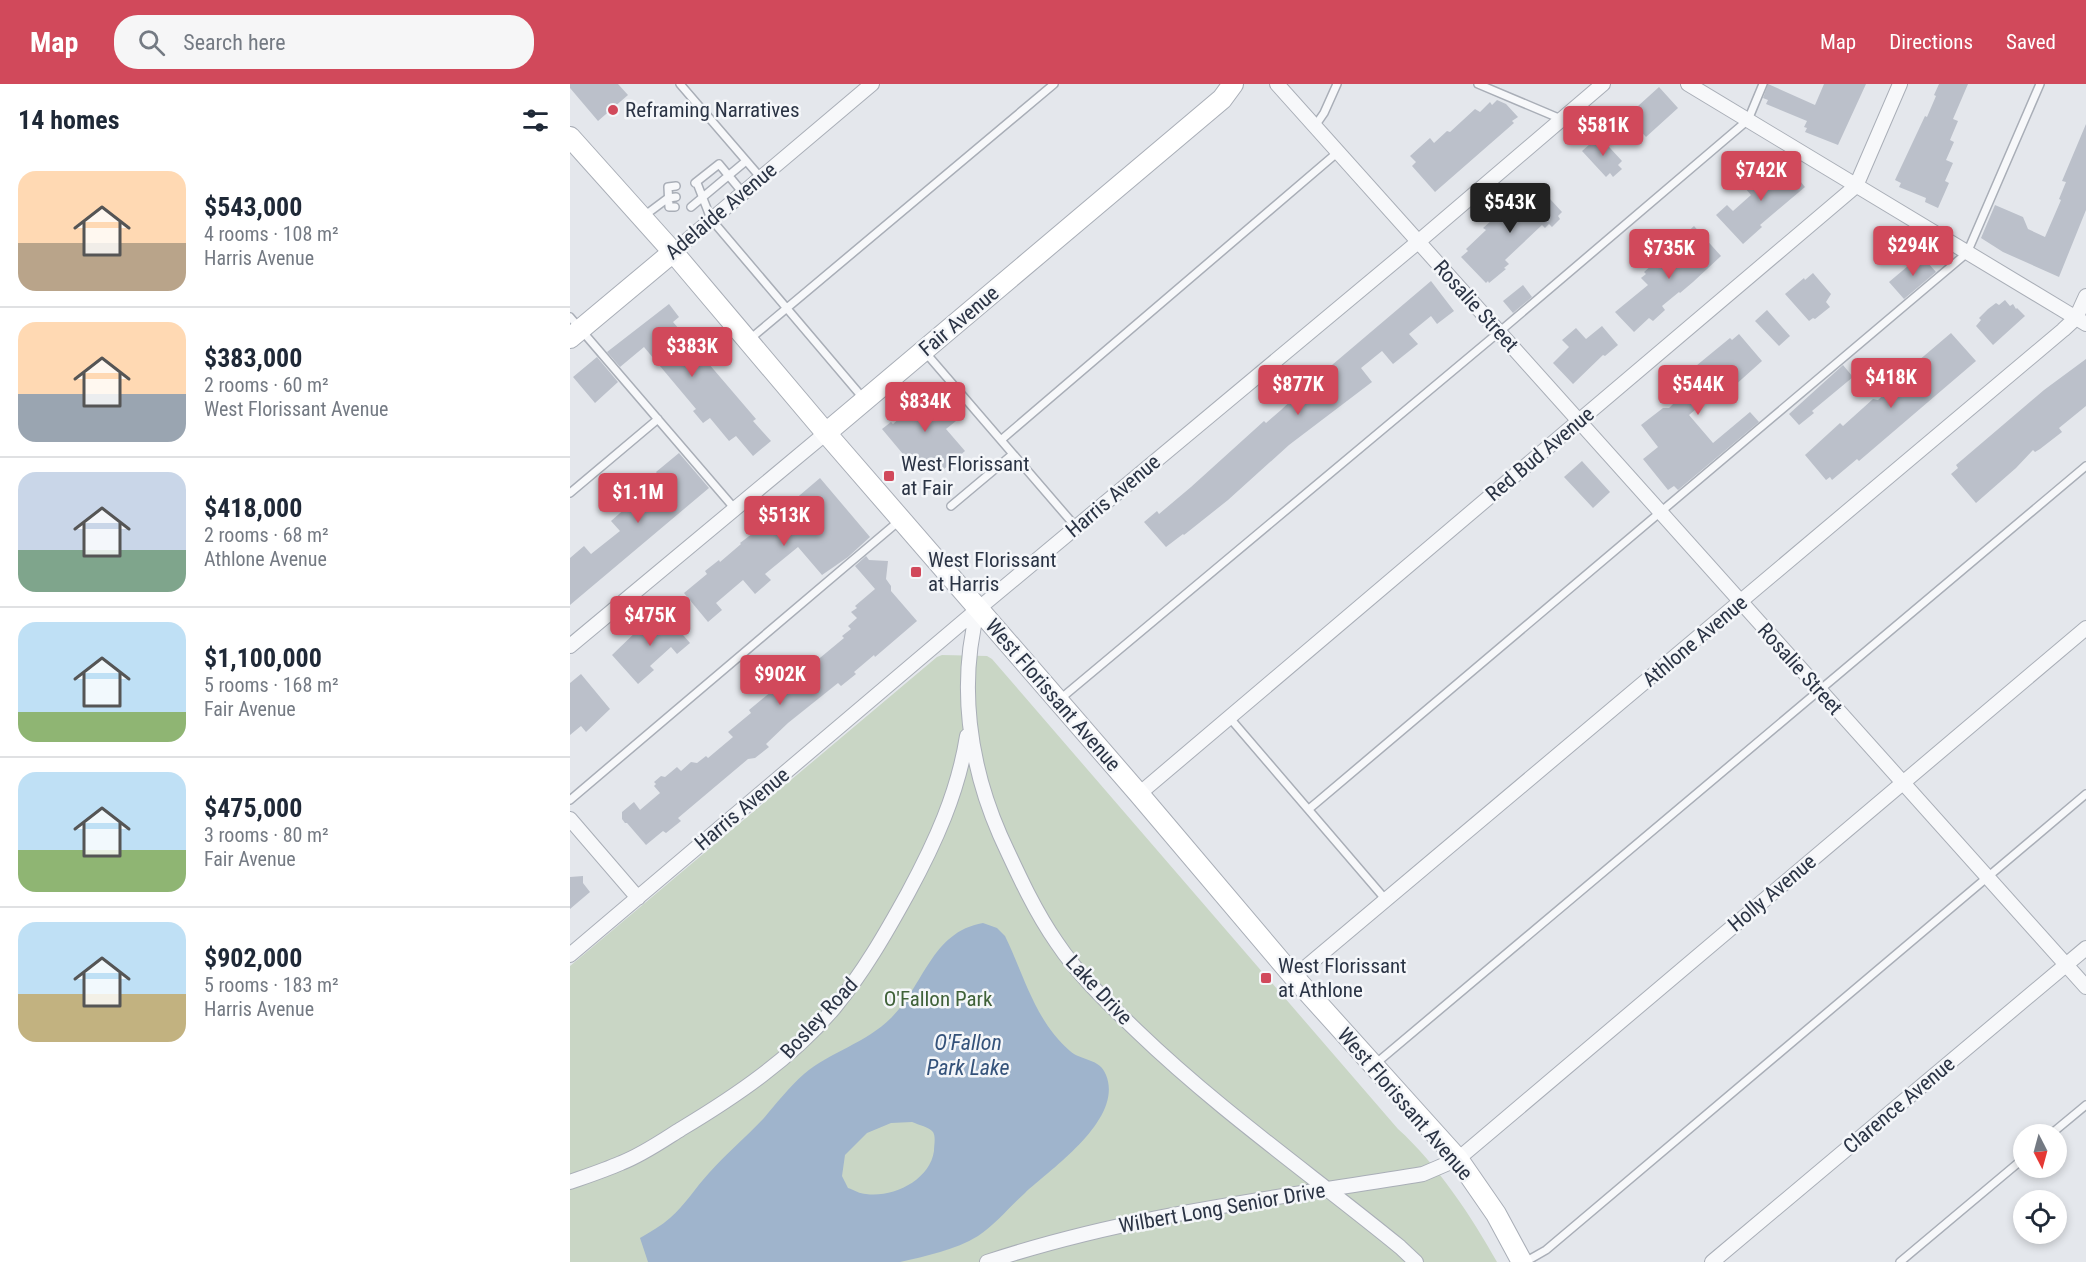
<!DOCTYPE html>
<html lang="en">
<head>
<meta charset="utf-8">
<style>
  body { margin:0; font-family:"Roboto Condensed",sans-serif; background:#f6f6f7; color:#1f2937; height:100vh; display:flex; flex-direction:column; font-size:22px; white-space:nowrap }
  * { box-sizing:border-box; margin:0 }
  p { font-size:20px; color:#747a83 }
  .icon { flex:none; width:33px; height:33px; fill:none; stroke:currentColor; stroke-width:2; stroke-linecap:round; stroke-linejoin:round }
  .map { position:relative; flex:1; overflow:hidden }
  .sheet { display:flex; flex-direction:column; background:#fff; width:570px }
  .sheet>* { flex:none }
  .needle { width:39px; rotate:174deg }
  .buttons { position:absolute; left:1443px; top:1040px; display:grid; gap:12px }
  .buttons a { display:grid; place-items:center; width:54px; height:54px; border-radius:50%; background:#fff; box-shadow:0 3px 9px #0003; font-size:30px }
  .price { position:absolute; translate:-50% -51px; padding:0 14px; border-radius:6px; background:#d1495b; color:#fff; font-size:20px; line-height:39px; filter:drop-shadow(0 2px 3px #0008) }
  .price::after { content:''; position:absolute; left:50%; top:36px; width:18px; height:14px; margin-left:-9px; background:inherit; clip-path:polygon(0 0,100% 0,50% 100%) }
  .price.on { background:#222; color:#fff }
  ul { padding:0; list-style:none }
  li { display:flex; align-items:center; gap:18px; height:150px; padding:0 18px }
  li+li { border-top:2px solid #e0e1e3 }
  li span { display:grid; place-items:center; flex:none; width:168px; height:120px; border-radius:18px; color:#555 }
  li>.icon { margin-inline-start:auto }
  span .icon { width:72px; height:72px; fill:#fffc; stroke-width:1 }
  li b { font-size:26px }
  h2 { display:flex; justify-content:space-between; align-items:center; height:72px; padding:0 18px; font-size:26px }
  header { display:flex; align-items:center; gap:36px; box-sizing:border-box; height:84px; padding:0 30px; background:#d1495b; color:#fff }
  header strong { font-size:28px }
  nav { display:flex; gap:33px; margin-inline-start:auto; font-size:21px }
  .search { width:420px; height:54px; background:#f6f6f7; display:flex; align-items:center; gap:15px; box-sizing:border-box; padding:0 21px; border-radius:24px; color:#747a83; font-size:22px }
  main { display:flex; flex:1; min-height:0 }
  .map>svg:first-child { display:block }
  .green { fill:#c9d6c5 }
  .water { fill:#9fb4cc; fill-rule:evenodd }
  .building { fill:#bbc0ca }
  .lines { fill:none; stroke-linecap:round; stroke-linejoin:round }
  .lane-casing { stroke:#a9aeb7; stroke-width:10 }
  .street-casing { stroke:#a9aeb7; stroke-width:16 }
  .secondary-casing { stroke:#a9aeb7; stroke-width:22 }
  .lane { stroke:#f7f8fa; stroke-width:7 }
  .street { stroke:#f7f8fa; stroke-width:14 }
  .secondary { stroke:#fff; stroke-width:20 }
  .poi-dot { fill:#d1495b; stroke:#f4f6f9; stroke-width:2 }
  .labels { text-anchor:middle; stroke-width:5; stroke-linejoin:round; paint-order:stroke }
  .poi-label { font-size:21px; fill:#2b3445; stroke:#f4f6f9; text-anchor:start }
  .street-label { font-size:21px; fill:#2b3445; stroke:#f4f6f9 }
  .park-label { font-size:21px; fill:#3f6138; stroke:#f4f6f9 }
  .water-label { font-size:22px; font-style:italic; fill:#34527a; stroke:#f4f6f9 }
</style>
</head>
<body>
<header>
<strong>Map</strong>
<div class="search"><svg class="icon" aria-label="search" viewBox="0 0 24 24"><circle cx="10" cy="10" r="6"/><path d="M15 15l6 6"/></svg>Search here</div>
<nav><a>Map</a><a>Directions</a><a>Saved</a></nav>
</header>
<main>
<section class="sheet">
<h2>14 homes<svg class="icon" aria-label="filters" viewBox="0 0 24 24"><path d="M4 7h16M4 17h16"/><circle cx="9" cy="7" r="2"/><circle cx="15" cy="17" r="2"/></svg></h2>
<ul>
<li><span style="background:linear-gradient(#ffd9b3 60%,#b9a48a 0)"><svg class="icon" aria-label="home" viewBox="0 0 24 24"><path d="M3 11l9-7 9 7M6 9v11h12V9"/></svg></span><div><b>$543,000</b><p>4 rooms · 108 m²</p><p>Harris Avenue</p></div></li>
<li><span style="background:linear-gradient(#ffd9b3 60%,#9aa5b1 0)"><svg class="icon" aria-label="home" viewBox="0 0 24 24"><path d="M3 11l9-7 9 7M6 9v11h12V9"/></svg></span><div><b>$383,000</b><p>2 rooms · 60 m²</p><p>West Florissant Avenue</p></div></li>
<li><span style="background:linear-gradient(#c9d6e8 65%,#7fa58c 0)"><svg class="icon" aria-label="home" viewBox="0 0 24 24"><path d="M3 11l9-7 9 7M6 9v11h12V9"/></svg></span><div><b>$418,000</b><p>2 rooms · 68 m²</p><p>Athlone Avenue</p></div></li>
<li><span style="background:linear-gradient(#bfe0f5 75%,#8fb573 0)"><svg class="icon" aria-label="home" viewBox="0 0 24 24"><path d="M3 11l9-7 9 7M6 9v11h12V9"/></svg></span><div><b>$1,100,000</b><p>5 rooms · 168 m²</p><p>Fair Avenue</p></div></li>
<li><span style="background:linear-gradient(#bfe0f5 65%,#8fb573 0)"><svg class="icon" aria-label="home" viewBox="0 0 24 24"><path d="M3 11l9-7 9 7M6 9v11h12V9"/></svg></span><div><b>$475,000</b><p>3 rooms · 80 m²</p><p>Fair Avenue</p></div></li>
<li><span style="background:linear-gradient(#bfe0f5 60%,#c2b280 0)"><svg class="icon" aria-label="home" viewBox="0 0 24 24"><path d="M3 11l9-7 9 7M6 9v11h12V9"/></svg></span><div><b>$902,000</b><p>5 rooms · 183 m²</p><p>Harris Avenue</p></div></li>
</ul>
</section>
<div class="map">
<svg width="1516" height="1178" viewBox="0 0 1516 1178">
  <rect width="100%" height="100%" fill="#e4e7ec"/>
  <path class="green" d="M372,571L417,572L422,575L828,1045C866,1079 902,1133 927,1178H0V882L367,573Z"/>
  <path class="water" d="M413,839L427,844L435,852C454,891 465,937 500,967C511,977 530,974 536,991C554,1035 482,1084 455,1109C439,1123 426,1140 408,1152C385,1166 356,1172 330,1178H78L70,1154C80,1148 91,1142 100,1134C115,1121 126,1103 139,1089C156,1070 176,1053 194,1034C206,1020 219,1003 234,990C260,968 296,959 321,934C354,902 361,848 413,839ZM342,1038C349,1041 359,1043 363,1048C366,1053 364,1061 364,1067C360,1096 323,1114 296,1110C290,1110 284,1106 278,1104L272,1092L275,1071L297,1049L321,1039Z"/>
  <path class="building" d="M0,0H48L58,11L28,37L0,4Z
    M1198,0L1245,21L1254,0H1296L1268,61L1235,48L1237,44L1234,43L1237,37L1196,20L1198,16L1193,14Z
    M1369,0H1398L1383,35L1388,37L1380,56L1384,58L1376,76L1383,79L1375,97L1379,99L1368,124L1355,118L1356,114L1329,103L1331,99L1325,96L1355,32L1357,33L1366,12L1364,11Z
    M1089,3L1108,24L1076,53L1057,32Z
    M927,16L936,20L948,33L942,37L944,39L865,108L842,82L846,78L840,72L860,54L864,59L877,47L880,48L905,25L910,28L920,18L922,21Z
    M1516,40V126L1489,193L1433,168L1411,154L1425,121L1453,133L1458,145L1475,153L1491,116L1489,115L1496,98L1492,97Z
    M1029,52L1052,77L1048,81L1052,85L1043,93L1040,89L1036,93L1012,67Z
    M1204,78L1213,89L1219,84L1235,103L1190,141L1192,143L1173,160L1146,131L1157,121L1163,127L1181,111L1175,104Z
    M969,103L992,128L988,132L990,135L982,143L979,140L975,144L972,141L935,176L939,180L934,184L936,185L919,199L918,197L916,199L891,173L898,167L896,165L916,146L913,144L937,123L941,128Z
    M1124,142L1151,172L1123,198L1110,209L1109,208L1092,222L1095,226L1083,237L1079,234L1064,248L1045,228L1078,201L1071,194L1076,190L1074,188L1093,171L1095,174L1098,171L1104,177L1121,163L1112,153Z
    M1351,171L1366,188L1334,215L1319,198Z
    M1243,189L1261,210L1256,218L1260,223L1245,235L1243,234L1239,237L1215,210L1234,194L1235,196Z
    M861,197L884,227L867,240L861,232L839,250L848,260L823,280L812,267L791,284L802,298L719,361L658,416L614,451L613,450L596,463L574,438L587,427L589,430L621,403L694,337L696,339L711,326L729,309Z
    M953,201L962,213L943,229L933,217Z
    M1435,216L1440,222L1443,220L1446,225L1447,224L1455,232L1423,261L1406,242L1411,236L1409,234L1418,225L1426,219L1429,221Z
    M99,220L109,233L103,238L186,335L183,337L201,357L183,372L166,352L159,357L140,334L133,339L123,327L126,325L74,263L50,283L37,268Z
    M1197,226L1220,252L1209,262L1185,237Z
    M1032,242L1048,261L1035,272L1033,271L1003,300L983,279L999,263L992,256L1006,244L1016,255Z
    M1381,249L1406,277L1289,377L1287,375L1262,396L1260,393L1256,396L1235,371L1270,339L1273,342L1303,315L1308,316L1330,296L1328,294Z
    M1169,250L1192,277L1153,312L1151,310L1147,313L1144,310L1119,331L1143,359L1180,328L1189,338L1108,406L1104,402L1098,406L1073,375L1088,363L1071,341L1093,324H1099L1111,312L1105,305L1107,303L1104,300L1160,254L1162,256Z
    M27,273L48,298L25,319L3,293Z
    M1516,275V322L1489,344L1492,348L1470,365L1465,368L1463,366L1446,384L1406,419L1381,390L1388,384L1386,381L1474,306Z
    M1273,281L1283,293L1242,327L1244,329L1229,341L1219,330Z
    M351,308H361L386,337L376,345L395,367L374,385L365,374L348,388L312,345L321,338L323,340L341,324V316Z
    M109,369L139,404L0,521V474L14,462L21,470L50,447L41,437L73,409L75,411L92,396L86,388Z
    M1012,377L1040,408L1023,424L994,393Z
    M250,394L300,453L278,473L252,491L228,463L195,490L201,496L185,510L173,496L146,519L152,526L138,538L114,509L137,490L135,487L149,476L150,478L171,460L170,459L203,434Z
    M296,472L299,476L318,477L316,495L321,502V507L347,537L305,573L304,571L284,588L286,590L271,602L268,599L218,639L196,660L199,663L185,674L178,675L108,734L111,737L96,749L93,747L76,761L57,739H55L52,735V728L64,718L70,726L90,709L84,702L86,700L84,698L91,692L95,693L107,683L111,687L121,678L127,679L136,672L138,674L163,653L158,648L181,629L179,626L202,607L200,604L219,588L217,586L231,574L239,583L274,554L272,552L281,545L278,542L287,534L281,528L287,524L285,522L305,505L285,482Z
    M93,528L120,559L107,570L101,563L80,582L84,586L68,600L42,571L72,542L75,544Z
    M11,590L40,625L16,648L11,642L0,651V599Z
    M13,792V799L20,808L0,825V793Z"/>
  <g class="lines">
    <defs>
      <path id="lane" d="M110,0L191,94
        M908,0L991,35
        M745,42L754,29L767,0
        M125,99L149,80L173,109
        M127,99L141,135L293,314
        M105,123H99L98,103L106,102
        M121,123L176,77
        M74,132L98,114L106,113
        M0,233L165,425
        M180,255L484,0
        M355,268L506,443
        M431,356L768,68
        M0,409L88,335
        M381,422L443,370
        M489,616L922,254L1178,36L1193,0
        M659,633L816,816
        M0,716L329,437
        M739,725L1397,169L1470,0
        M804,981L1516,382
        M1481,1050L1516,1021
        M955,1178L976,1166L1516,710
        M1330,1178L1454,1074"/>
      <path id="street" d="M707,0L1516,903
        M1118,0L1516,240
        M103,168L302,0
        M408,525C388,600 399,680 430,751C447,788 464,826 487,859C509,892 539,920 567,947C649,1026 742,1091 830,1163L846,1178
        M0,562L256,349
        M569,710L1286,102L1330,0
        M0,735L68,814
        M0,871L408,525L848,158L1033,0
        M724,893L1493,246L1506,234L1516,212
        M0,1098C17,1092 35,1086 51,1079C72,1071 92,1057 111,1045C166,1012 222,974 264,924C293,889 316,849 338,809C365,759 388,709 397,652
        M417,1178C558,1131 706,1114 853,1090L888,1075L1516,544
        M1142,1178L1516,864"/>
      <path id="secondary" d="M0,53L103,168L256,349L569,710L724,893L888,1075L926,1130L952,1178
        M0,254L103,168
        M256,349L652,15L663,0"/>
    </defs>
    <use href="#lane" class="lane-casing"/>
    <use href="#street" class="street-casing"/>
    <use href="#secondary" class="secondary-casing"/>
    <use href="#lane" class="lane"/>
    <use href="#street" class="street"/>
    <use href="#secondary" class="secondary"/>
  </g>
  <g class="poi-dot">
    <circle cx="43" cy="26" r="6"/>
    <rect x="313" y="386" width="12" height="12" rx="3"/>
    <rect x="340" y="482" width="12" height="12" rx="3"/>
    <rect x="690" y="888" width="12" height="12" rx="3"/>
  </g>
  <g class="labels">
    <g class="poi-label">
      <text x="55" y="33">Reframing Narratives</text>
      <text x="331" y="387">West Florissant<tspan x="331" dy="24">at Fair</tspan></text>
      <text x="358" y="483">West Florissant<tspan x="358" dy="24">at Harris</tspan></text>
      <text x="708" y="889">West Florissant<tspan x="708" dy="24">at Athlone</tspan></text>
    </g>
    <g class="street-label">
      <text transform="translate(151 127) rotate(-40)" y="7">Adelaide Avenue</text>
      <text transform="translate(906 222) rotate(48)" y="7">Rosalie Street</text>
      <text transform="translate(389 237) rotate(-40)" y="7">Fair Avenue</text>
      <text transform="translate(970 370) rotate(-40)" y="7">Red Bud Avenue</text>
      <text transform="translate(543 412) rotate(-40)" y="7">Harris Avenue</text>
      <text transform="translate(1125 557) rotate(-40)" y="7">Athlone Avenue</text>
      <text transform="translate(1230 585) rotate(48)" y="7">Rosalie Street</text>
      <text transform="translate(483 611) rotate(49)" y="7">West Florissant Avenue</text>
      <text transform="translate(172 725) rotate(-40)" y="7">Harris Avenue</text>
      <text transform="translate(1202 809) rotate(-40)" y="7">Holly Avenue</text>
      <text transform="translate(529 906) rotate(47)" y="7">Lake Drive</text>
      <text transform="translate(249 934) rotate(-47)" y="7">Bosley Road</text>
      <text transform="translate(835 1020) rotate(49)" y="7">West Florissant Avenue</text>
      <text transform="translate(1329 1021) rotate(-40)" y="7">Clarence Avenue</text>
      <text transform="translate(652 1124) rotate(-10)" y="7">Wilbert Long Senior Drive</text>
    </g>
    <g class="park-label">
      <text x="368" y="922">O'Fallon Park</text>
    </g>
    <g class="water-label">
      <text x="398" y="966">O'Fallon<tspan x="398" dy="25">Park Lake</tspan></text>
    </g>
  </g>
</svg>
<div class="buttons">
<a><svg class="needle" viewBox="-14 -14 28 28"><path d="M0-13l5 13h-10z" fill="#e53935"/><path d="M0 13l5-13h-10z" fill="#747a83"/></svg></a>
<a><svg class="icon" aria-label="locate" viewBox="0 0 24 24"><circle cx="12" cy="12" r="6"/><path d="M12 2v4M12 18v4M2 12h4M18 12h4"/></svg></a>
</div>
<b class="price" style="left:1033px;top:73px">$581K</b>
<b class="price" style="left:1191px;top:118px">$742K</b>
<b class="price on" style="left:940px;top:150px">$543K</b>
<b class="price" style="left:1343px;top:193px">$294K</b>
<b class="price" style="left:1099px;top:196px">$735K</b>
<b class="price" style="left:122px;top:294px">$383K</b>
<b class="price" style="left:1321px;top:325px">$418K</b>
<b class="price" style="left:728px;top:332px">$877K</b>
<b class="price" style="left:1128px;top:332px">$544K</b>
<b class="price" style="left:355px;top:349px">$834K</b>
<b class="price" style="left:68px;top:440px">$1.1M</b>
<b class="price" style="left:214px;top:463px">$513K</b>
<b class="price" style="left:80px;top:563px">$475K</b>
<b class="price" style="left:210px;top:622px">$902K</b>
</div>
</main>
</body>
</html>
